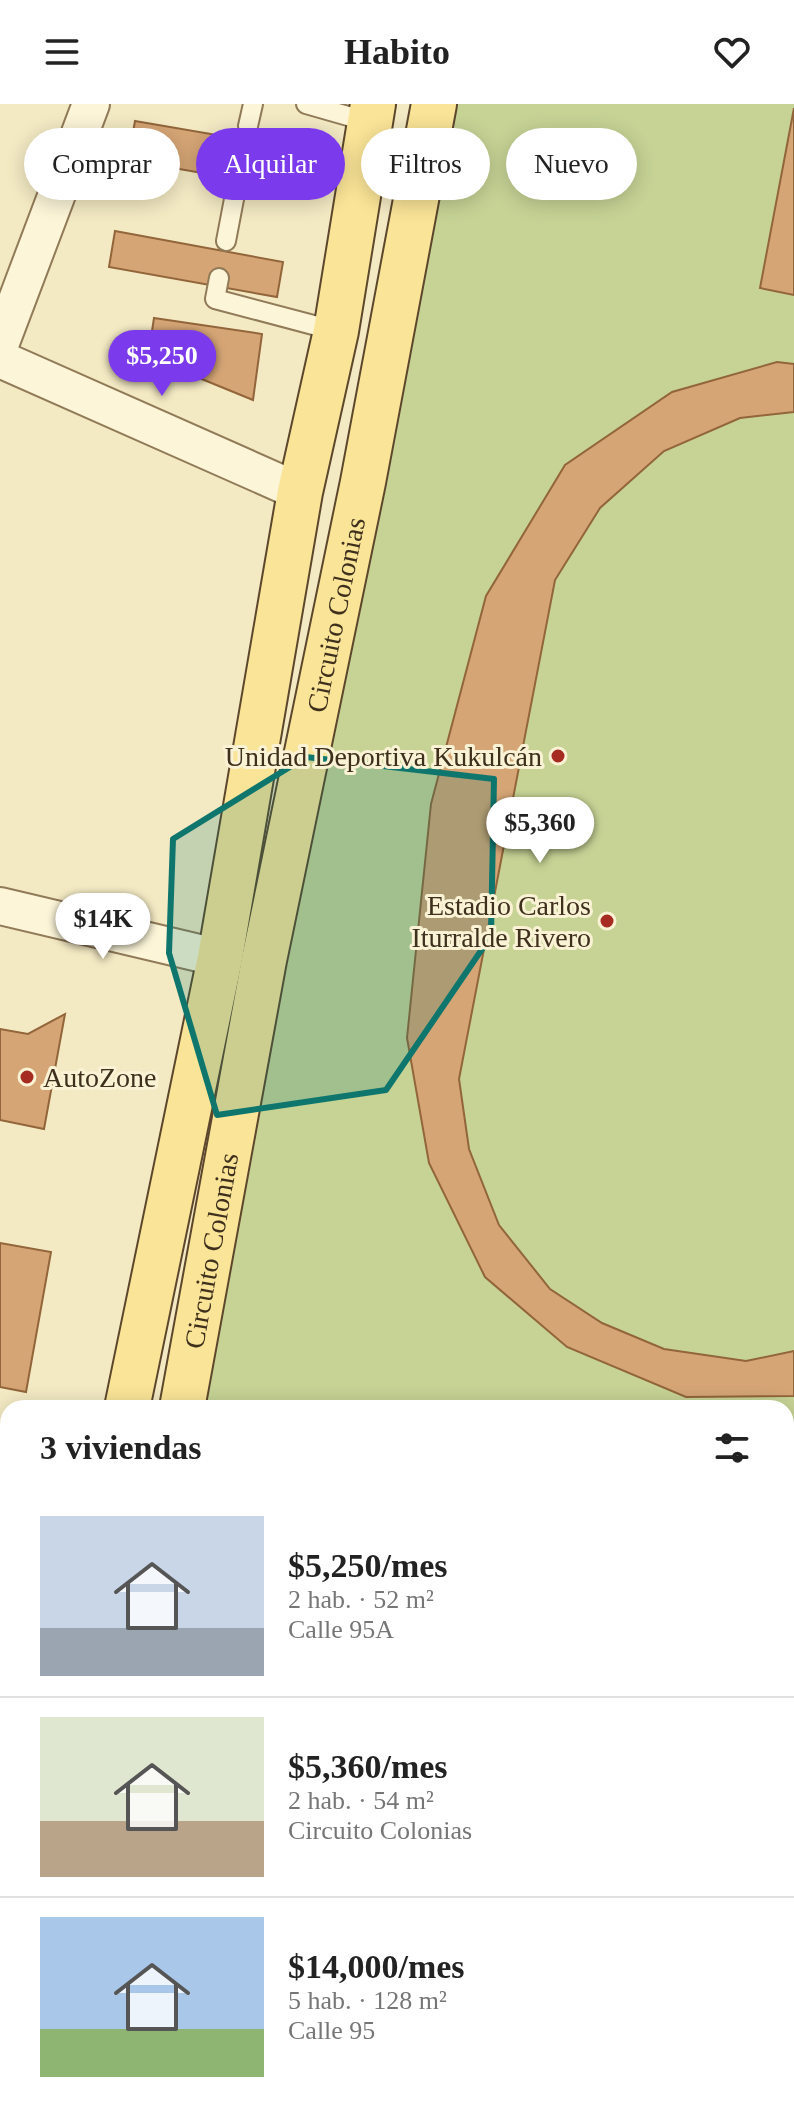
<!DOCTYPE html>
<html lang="es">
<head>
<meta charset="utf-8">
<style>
  body { margin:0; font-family:"Times New Roman",serif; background:#f6f6f6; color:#222; height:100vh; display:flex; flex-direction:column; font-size:30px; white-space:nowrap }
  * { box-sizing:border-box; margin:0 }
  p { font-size:26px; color:#767676 }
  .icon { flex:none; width:44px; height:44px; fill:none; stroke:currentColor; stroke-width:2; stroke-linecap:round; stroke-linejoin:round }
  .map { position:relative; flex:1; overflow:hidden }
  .details { position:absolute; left:0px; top:1296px; width:794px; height:712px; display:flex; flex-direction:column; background:#fff; border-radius:24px 24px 0 0; box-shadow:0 4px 20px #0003 }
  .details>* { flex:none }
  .top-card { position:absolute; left:24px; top:24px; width:746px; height:72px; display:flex; gap:16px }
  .price { position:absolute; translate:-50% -68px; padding:0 18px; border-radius:28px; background:#fff; color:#222; font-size:26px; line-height:52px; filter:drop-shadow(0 2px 4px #0008) }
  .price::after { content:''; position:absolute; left:50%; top:48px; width:24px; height:18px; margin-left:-12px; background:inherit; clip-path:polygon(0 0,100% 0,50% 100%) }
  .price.active { background:#7c3aed; color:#fff }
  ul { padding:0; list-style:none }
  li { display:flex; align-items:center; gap:24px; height:200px; padding:0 40px }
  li+li { border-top:2px solid #e0e0e0 }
  li span { display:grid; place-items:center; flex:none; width:224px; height:160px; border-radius:0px; color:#555 }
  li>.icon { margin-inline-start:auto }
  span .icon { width:96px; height:96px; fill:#fffc; stroke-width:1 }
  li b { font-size:34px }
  h2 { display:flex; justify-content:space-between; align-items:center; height:96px; padding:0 40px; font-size:34px }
  .tag { padding:0 28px; border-radius:36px; background:#fff; box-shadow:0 4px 20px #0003; font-size:28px; line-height:72px }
  .tag.active { background:#7c3aed; color:#fff }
  header { display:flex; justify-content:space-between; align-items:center; height:104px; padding:0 40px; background:#fff; font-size:36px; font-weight:800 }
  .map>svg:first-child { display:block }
  .green { fill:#c6d395 }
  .building { fill:#d5a575; stroke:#92653a; stroke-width:2 }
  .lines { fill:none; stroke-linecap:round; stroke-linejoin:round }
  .service-casing { stroke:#907a57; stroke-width:22 }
  .minor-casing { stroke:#907a57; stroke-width:40 }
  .secondary-casing { stroke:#725b3a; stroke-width:48 }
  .primary-casing { stroke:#5d472c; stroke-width:48 }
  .service { stroke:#fcf5d8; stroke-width:18 }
  .minor { stroke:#fcf5d8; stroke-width:36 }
  .secondary { stroke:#fcf5d8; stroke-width:44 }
  .primary { stroke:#fae497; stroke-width:44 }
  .marked { fill:#0f766e; fill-opacity:0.2; stroke:#0f766e; stroke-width:6; stroke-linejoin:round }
  .poi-dot { fill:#a62b20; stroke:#f9f2d4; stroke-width:3 }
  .labels { text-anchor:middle; stroke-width:6; stroke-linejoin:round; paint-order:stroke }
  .street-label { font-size:28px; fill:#3e301d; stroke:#f9f2d4 }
  .poi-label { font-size:28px; fill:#3e301d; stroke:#f9f2d4; text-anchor:end }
</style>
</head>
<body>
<header><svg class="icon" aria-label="menu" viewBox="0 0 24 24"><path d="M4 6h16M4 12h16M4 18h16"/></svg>Habito<svg class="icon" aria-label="heart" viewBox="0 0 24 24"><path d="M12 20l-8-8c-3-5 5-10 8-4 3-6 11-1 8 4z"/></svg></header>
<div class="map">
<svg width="794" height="2008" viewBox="0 0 794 2008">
  <rect width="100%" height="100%" fill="#f3e9c3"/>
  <path class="green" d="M444,0H794V1385L786,1384V1304H198Z"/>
  <path class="building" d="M794,4V191L760,184Z
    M135,17L305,46L298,86L128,56Z
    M115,127L283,158L277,193L109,163Z
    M154,214L262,230L253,296L148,253Z
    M777,258L794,260V308L740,314L664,347L600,404L555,476L459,975L469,1045L499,1121L550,1185L602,1219L664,1245L746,1257L794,1247V1292L686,1293L567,1243L485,1173L429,1059L407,934L431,700L486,492L565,361L672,288Z
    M65,910L44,1025L0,1016V925L28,930Z
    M0,1139L51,1148L26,1288L0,1283Z"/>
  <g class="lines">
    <defs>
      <path id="service" d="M306,0L369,18
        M248,22L253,0
        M226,137L239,69
        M219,174L215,195L336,227"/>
      <path id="minor" d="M0,241L91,0
        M0,255L300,388
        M0,802L220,854
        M786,1384H794
        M0,1459L8,1461
        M0,1745L8,1746
        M786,1902L794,1892
        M786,1991L794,1998
        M707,2008L713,2000"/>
      <path id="secondary" d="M786,1623L794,1630"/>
      <g id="primary">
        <path d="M127,1304L220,854L300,388L336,227L373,0"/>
        <path id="s1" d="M182,1304L264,856L363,378L434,0"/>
        <path d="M0,1956L8,1916"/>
        <path d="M33,2008L35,2000"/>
      </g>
    </defs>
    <use href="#service" class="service-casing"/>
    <use href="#minor" class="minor-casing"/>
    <use href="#secondary" class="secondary-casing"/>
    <use href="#primary" class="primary-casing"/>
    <use href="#service" class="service"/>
    <use href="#minor" class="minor"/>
    <use href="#secondary" class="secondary"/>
    <use href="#primary" class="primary"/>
  </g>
  <path class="marked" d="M306,653L494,675L491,832L386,986L217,1011L169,849L173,735Z"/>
  <g class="poi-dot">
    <circle cx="558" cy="652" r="8"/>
    <circle cx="607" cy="817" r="8"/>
    <circle cx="27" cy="973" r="8"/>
  </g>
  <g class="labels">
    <g class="street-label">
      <text dy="10" stroke="none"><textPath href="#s1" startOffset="808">Circuito Colonias</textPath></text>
      <text dy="10" stroke="none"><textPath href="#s1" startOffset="160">Circuito Colonias</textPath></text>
    </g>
    <g class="poi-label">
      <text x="542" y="662">Unidad Deportiva Kukulcán</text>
      <text x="591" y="811">Estadio Carlos<tspan x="591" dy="32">Iturralde Rivero</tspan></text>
      <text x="43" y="983" text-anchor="start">AutoZone</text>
    </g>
  </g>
</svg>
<b class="price active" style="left:162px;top:294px">$5,250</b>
<b class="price" style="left:540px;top:761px">$5,360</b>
<b class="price" style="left:103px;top:857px">$14K</b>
<div class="top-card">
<a class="tag">Comprar</a>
<a class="tag active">Alquilar</a>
<a class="tag">Filtros</a>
<a class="tag">Nuevo</a>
</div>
<section class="details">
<h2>3 viviendas<svg class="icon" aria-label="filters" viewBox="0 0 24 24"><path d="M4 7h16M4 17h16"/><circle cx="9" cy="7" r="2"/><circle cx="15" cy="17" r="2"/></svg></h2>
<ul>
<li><span style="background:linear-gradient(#c9d6e8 70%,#9aa5b1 0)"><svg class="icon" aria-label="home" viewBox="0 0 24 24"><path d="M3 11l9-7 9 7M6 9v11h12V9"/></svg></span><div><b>$5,250/mes</b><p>2 hab. · 52 m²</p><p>Calle 95A</p></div></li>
<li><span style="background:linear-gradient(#dfe7d0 65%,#b9a48a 0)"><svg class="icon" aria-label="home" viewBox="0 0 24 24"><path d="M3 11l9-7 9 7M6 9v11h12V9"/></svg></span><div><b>$5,360/mes</b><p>2 hab. · 54 m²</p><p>Circuito Colonias</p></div></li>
<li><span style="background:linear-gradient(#a9c7e8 70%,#8fb573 0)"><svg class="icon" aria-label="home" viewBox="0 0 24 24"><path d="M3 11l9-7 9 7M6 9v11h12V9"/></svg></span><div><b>$14,000/mes</b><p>5 hab. · 128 m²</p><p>Calle 95</p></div></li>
</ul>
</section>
</div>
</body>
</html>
